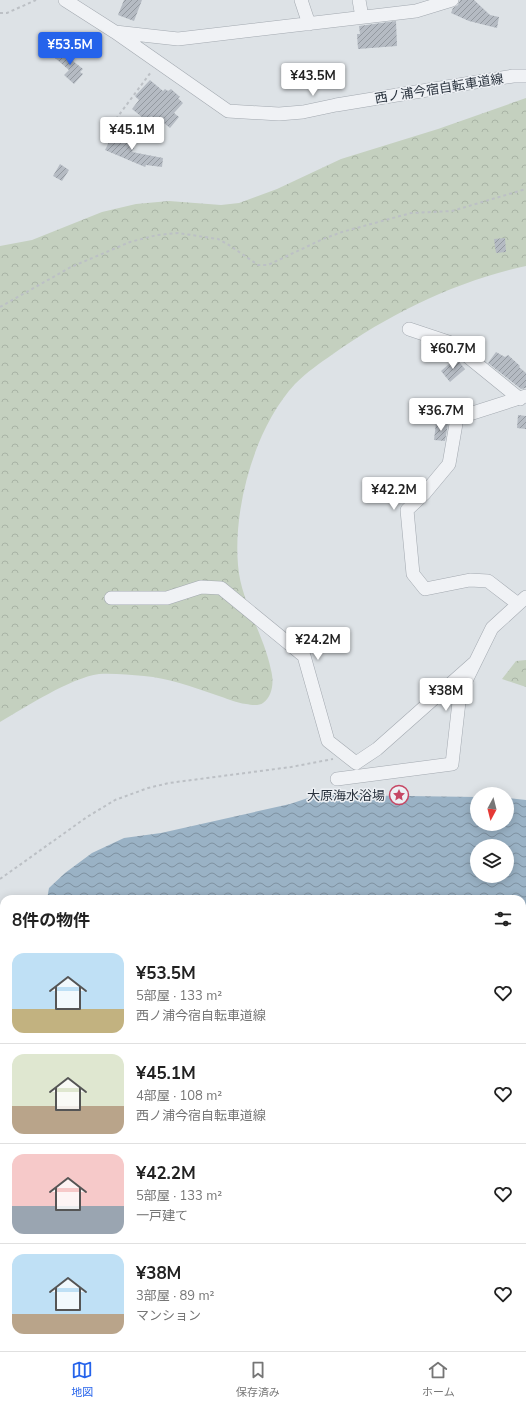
<!DOCTYPE html>
<html lang="ja">
<head>
<meta charset="utf-8">
<style>
  body { margin:0; font-family:"Nunito Sans","Noto Sans JP",sans-serif; background:#f6f6f6; color:#222; height:100vh; display:flex; flex-direction:column; font-size:15px; white-space:nowrap }
  * { box-sizing:border-box; margin:0 }
  p { font-size:13px; color:#767676 }
  .icon { flex:none; width:22px; height:22px; fill:none; stroke:currentColor; stroke-width:2; stroke-linecap:round; stroke-linejoin:round }
  .map { position:relative; flex:1; overflow:hidden }
  .side { position:absolute; left:0px; top:895px; width:526px; height:456px; display:flex; flex-direction:column; background:#fff; border-radius:12px 12px 0 0; box-shadow:0 2px 10px #0003 }
  .side>* { flex:none }
  .needle { width:26px; rotate:187deg }
  .buttons { position:absolute; left:470px; top:787px; display:grid; gap:8px }
  .buttons a { display:grid; place-items:center; width:44px; height:44px; border-radius:50%; background:#fff; box-shadow:0 2px 10px #0003; font-size:20px }
  .price { position:absolute; translate:-50% -34px; padding:0 9px; border-radius:4px; background:#fff; color:#222; font-size:13px; line-height:26px; filter:drop-shadow(0 1px 2px #0008) }
  .price::after { content:''; position:absolute; left:50%; top:24px; width:12px; height:9px; margin-left:-6px; background:inherit; clip-path:polygon(0 0,100% 0,50% 100%) }
  .price.selected { background:#2563eb; color:#fff }
  ul { padding:0; list-style:none }
  li { display:flex; align-items:center; gap:12px; height:100px; padding:0 12px }
  li+li { border-top:1px solid #e0e0e0 }
  li span { display:grid; place-items:center; flex:none; width:112px; height:80px; border-radius:12px; color:#555 }
  li>.icon { margin-inline-start:auto }
  span .icon { width:48px; height:48px; fill:#fffc; stroke-width:1 }
  li b { font-size:17px }
  h2 { display:flex; justify-content:space-between; align-items:center; height:48px; padding:0 12px; font-size:17px }
  .tabs { display:flex; justify-content:space-around; align-items:center; height:56px; border-top:1px solid #e0e0e0; background:#fff; font-size:11px; color:#767676 }
  .tabs a { display:grid; justify-items:center; gap:2px }
  .tabs .selected { color:#2563eb }
  .map>svg:first-child { display:block }
  .forest { fill:url(#forest-crowns) }
  .water { fill:url(#water-waves); fill-rule:evenodd }
  .building { fill:url(#building-hatch) }
  .lines { fill:none; stroke-linecap:round; stroke-linejoin:round }
  .minor-casing { stroke:#a3a9b0; stroke-width:14 }
  .path { stroke:#bcc0c5; stroke-width:2; stroke-dasharray:3 3; stroke-linecap:butt }
  .minor { stroke:#f0f2f5; stroke-width:13 }
  .labels { text-anchor:middle; stroke-width:3; stroke-linejoin:round; paint-order:stroke }
  .street-label { font-size:13px; fill:#28313c; stroke:#edf0f4 }
  .poi-label { font-size:13px; fill:#28313c; stroke:#edf0f4; text-anchor:end }
</style>
</head>
<body>
<div class="map">
<svg width="526" height="1351" viewBox="0 0 526 1351">
  <defs>
    <pattern id="forest-crowns" width="20" height="18" patternUnits="userSpaceOnUse"><rect width="20" height="18" fill="#c4d0bf"/><path d="M2 6a3 3 0 1 1 6 0M12 15a3 3 0 1 1 6 0" fill="none" stroke="#a8b3a5"/></pattern>
    <pattern id="water-waves" width="16" height="10" patternUnits="userSpaceOnUse"><rect width="16" height="10" fill="#9ab2c5"/><path d="M0 5q4-4 8 0t8 0" fill="none" stroke="#7e91a1"/></pattern>
    <pattern id="building-hatch" width="6" height="6" patternUnits="userSpaceOnUse"><rect width="6" height="6" fill="#b5bbc3"/><path d="M-1 1l2-2M0 6l6-6M5 7l2-2" fill="none" stroke="#9399a0"/></pattern>
  </defs>
  <rect width="100%" height="100%" fill="#dde2e6"/>
  <path class="forest" d="M526,98V266C457,281 391,313 333,354C320,363 307,372 295,384C255,427 233,507 238,565C241,603 264,634 271,670C274,681 273,696 263,703C259,706 251,705 246,704C236,703 226,698 216,695C193,687 168,678 144,676C130,675 113,673 99,674C70,678 26,707 0,722V246L32,240L102,212L136,204L169,201L221,205L239,203L277,189L341,159L438,129Z
    M526,660V687L502,679L516,661Z"/>
  <path class="water" d="M335,795L477,797V824H507V798L526,800V1351H0V910L4,908V1347H522V899H47L49,888L65,873L92,853L124,838L161,833L290,804L314,796ZM477,846H507V876H477Z"/>
  <path class="building" d="M124,0H142L134,21L118,15Z
    M460,0H474L490,15L499,17L497,28L469,21L451,13L453,8L458,5Z
    M396,21L397,46L358,49L357,34H360L359,26Z
    M63,48L75,58L73,61L83,69L80,72L83,74L74,84L64,75L69,70L55,58Z
    M150,80L163,91L165,89L168,91L171,89L180,97L178,98L183,103L174,113L179,117L170,128L158,118L157,120L151,116L147,121L132,109L139,100L135,96Z
    M137,127L134,148L132,152L163,158L162,167L146,165L145,167L105,150L112,136L118,138L119,136L127,140Z
    M60,164L69,170L62,181L53,176Z
    M505,238L506,252L496,253L494,239Z
    M496,352L505,357L508,355L520,366L519,367L526,373V388L521,389L488,363Z
    M456,358L465,369L450,382L441,371Z
    M518,415L526,416V429L517,428Z
    M436,423L448,424L445,441L434,440Z"/>
  <g class="lines">
    <defs>
      <path id="minor" d="M65,0L115,32L178,39L416,11L452,0
        M301,0L309,24
        M359,0L362,17
        M115,32L228,111L279,114L303,112L336,105L513,76H526
        M409,329L451,343L520,399
        M111,598H167L201,587L221,588L304,656L328,741L356,763L377,749L474,663
        M518,604L488,581L470,580L425,589L413,574L407,510L424,494L449,464L457,418L526,396
        M337,779L452,764L460,693L492,628L526,597"/>
    </defs>
    <use href="#minor" class="minor-casing"/>
    <path class="path" d="M0,13H7L36,0
      M116,119L151,72
      M0,307L71,267L130,242L157,235L178,233L218,239L229,245L258,265H268L323,239L342,232L411,213L452,211L526,189
      M0,879L87,817L115,800L148,788L169,783L291,767L333,759"/>
    <use href="#minor" class="minor"/>
  </g>
  <defs>
    <symbol id="sight-ring" viewBox="-11 -11 22 22"><circle r="9.5" fill="#edf0f4" stroke="#c64764" stroke-width="1.5"/><path d="M0-6L1.8-2.2L6-1.7L2.9 1.2L3.7 5.4L0 3.3L-3.7 5.4L-2.9 1.2L-6-1.7L-1.8-2.2Z" fill="#c64764"/></symbol>
  </defs>
  <g fill-rule="evenodd">
    <use href="#sight-ring" x="388" y="784" width="22" height="22"/>
  </g>
  <g class="labels">
    <g class="street-label">
      <text transform="translate(439 88) rotate(-9)" y="5">西ノ浦今宿自転車道線</text>
    </g>
    <g class="poi-label">
      <text x="385" y="800">大原海水浴場</text>
    </g>
  </g>
</svg>
<div class="buttons">
<a><svg class="needle" viewBox="-14 -14 28 28"><path d="M0-13l5 13h-10z" fill="#e53935"/><path d="M0 13l5-13h-10z" fill="#767676"/></svg></a>
<a><svg class="icon" aria-label="layers" viewBox="0 0 24 24"><path d="M12 4l9 5-9 5-9-5zM3 14l9 5 9-5"/></svg></a>
</div>
<b class="price selected" style="left:70px;top:66px">¥53.5M</b>
<b class="price" style="left:313px;top:97px">¥43.5M</b>
<b class="price" style="left:132px;top:151px">¥45.1M</b>
<b class="price" style="left:453px;top:370px">¥60.7M</b>
<b class="price" style="left:441px;top:432px">¥36.7M</b>
<b class="price" style="left:394px;top:511px">¥42.2M</b>
<b class="price" style="left:318px;top:661px">¥24.2M</b>
<b class="price" style="left:446px;top:712px">¥38M</b>
<section class="side">
<h2>8件の物件<svg class="icon" aria-label="filters" viewBox="0 0 24 24"><path d="M4 7h16M4 17h16"/><circle cx="9" cy="7" r="2"/><circle cx="15" cy="17" r="2"/></svg></h2>
<ul>
<li><span style="background:linear-gradient(#bfe0f5 70%,#c2b280 0)"><svg class="icon" aria-label="home" viewBox="0 0 24 24"><path d="M3 11l9-7 9 7M6 9v11h12V9"/></svg></span><div><b>¥53.5M</b><p>5部屋 · 133 m²</p><p>西ノ浦今宿自転車道線</p></div><svg class="icon" aria-label="heart" viewBox="0 0 24 24"><path d="M12 20l-8-8c-3-5 5-10 8-4 3-6 11-1 8 4z"/></svg></li>
<li><span style="background:linear-gradient(#dfe7d0 65%,#b9a48a 0)"><svg class="icon" aria-label="home" viewBox="0 0 24 24"><path d="M3 11l9-7 9 7M6 9v11h12V9"/></svg></span><div><b>¥45.1M</b><p>4部屋 · 108 m²</p><p>西ノ浦今宿自転車道線</p></div><svg class="icon" aria-label="heart" viewBox="0 0 24 24"><path d="M12 20l-8-8c-3-5 5-10 8-4 3-6 11-1 8 4z"/></svg></li>
<li><span style="background:linear-gradient(#f6c9c9 65%,#9aa5b1 0)"><svg class="icon" aria-label="home" viewBox="0 0 24 24"><path d="M3 11l9-7 9 7M6 9v11h12V9"/></svg></span><div><b>¥42.2M</b><p>5部屋 · 133 m²</p><p>一戸建て</p></div><svg class="icon" aria-label="heart" viewBox="0 0 24 24"><path d="M12 20l-8-8c-3-5 5-10 8-4 3-6 11-1 8 4z"/></svg></li>
<li><span style="background:linear-gradient(#bfe0f5 75%,#b9a48a 0)"><svg class="icon" aria-label="home" viewBox="0 0 24 24"><path d="M3 11l9-7 9 7M6 9v11h12V9"/></svg></span><div><b>¥38M</b><p>3部屋 · 89 m²</p><p>マンション</p></div><svg class="icon" aria-label="heart" viewBox="0 0 24 24"><path d="M12 20l-8-8c-3-5 5-10 8-4 3-6 11-1 8 4z"/></svg></li>
</ul>
</section>
</div>
<nav class="tabs">
<a class="selected"><svg class="icon" aria-label="map" viewBox="0 0 24 24"><path d="M3 6l6-2 6 2 6-2v14l-6 2-6-2-6 2zM9 4v14M15 6v14"/></svg>地図</a>
<a><svg class="icon" aria-label="saved" viewBox="0 0 24 24"><path d="M7 4h10v16l-5-4-5 4z"/></svg>保存済み</a>
<a><svg class="icon" aria-label="home" viewBox="0 0 24 24"><path d="M3 11l9-7 9 7M6 9v11h12V9"/></svg>ホーム</a>
</nav>
</body>
</html>
